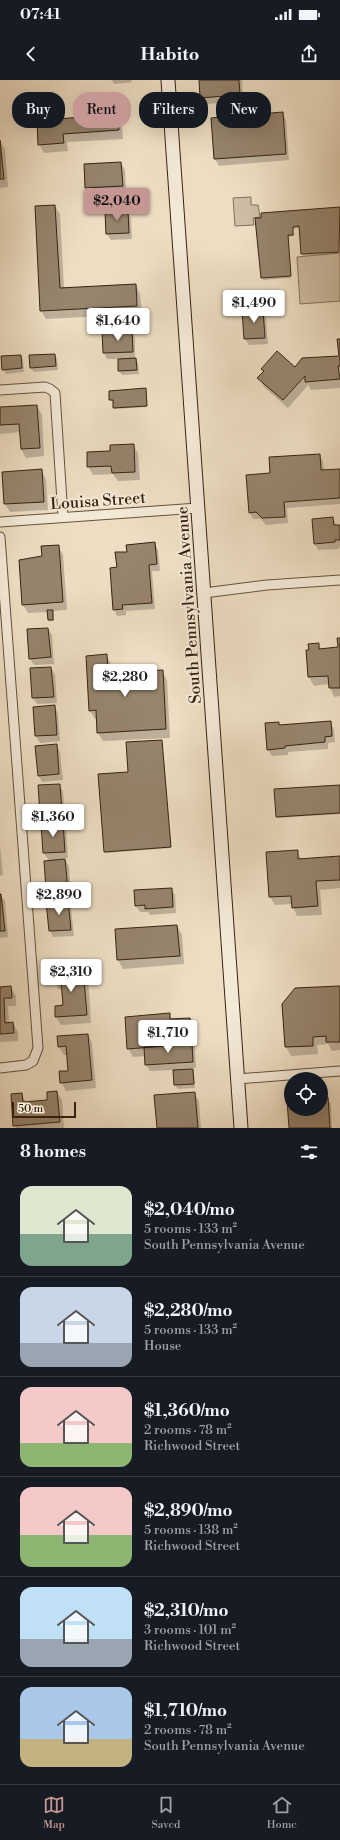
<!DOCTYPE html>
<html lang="en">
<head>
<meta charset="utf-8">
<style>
  body { margin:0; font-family:"Libre Bodoni",serif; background:#20242c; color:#f1f3f6; height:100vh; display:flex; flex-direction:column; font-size:15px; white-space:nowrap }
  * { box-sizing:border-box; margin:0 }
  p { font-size:13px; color:#9ea1a6 }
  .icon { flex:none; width:22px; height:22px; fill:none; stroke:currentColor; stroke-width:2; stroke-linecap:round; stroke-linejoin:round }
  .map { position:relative; height:1048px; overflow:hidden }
  .sheet { display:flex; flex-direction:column; background:#171b24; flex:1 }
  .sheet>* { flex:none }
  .guide { position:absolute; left:12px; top:12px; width:316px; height:36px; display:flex; gap:8px }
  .buttons { position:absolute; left:284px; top:992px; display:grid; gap:8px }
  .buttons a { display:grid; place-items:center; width:44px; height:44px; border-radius:50%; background:#171b24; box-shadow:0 4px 16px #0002; font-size:20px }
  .scale { position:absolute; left:12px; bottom:10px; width:64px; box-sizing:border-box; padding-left:4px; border:2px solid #382311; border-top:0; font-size:11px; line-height:14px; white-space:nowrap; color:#382311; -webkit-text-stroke:3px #f3e9d7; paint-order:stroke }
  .price { position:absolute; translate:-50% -34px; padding:0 9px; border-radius:4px; background:#fff; color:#222; font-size:13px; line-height:26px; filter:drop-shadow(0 1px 2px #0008) }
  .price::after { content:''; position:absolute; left:50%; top:24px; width:12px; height:9px; margin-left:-6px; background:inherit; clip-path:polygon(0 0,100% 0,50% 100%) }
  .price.active { background:#c59692; color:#111 }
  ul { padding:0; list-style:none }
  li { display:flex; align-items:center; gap:12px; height:100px; padding:0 20px }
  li+li { border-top:1px solid #363941 }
  li span { display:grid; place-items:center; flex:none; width:112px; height:80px; border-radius:12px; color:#555 }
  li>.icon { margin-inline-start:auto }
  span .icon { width:48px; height:48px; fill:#fffc; stroke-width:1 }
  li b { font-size:17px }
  h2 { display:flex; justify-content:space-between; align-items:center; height:48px; padding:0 20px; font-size:17px }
  .pill { padding:0 14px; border-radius:16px; background:#171b24; box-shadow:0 4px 16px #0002; font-size:14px; line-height:36px }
  .pill.active { background:#c59692; color:#111 }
  .status { display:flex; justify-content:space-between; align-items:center; height:28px; padding:0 20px; background:#171b24; direction:ltr }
  .status svg { height:11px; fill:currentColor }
  header { display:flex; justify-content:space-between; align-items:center; height:52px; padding:0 20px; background:#171b24; font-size:18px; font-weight:700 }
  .dock { display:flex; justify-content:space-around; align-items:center; height:56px; border-top:1px solid #363941; background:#171b24; font-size:11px; color:#9ea1a6 }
  .dock a { display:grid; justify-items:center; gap:2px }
  .dock .active { color:#c59692 }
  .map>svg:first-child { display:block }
  .green { fill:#cebda4; stroke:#83705a }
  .shadow { fill:#0003 }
  .building { fill:#96846d; stroke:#382311 }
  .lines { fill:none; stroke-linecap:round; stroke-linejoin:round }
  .minor-casing { stroke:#65523d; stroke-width:11 }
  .secondary-casing { stroke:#382311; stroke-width:15 }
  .minor { stroke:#f3e9d7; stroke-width:9 }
  .secondary { stroke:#f3e9d7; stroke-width:13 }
  .labels { text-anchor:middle; stroke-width:4; stroke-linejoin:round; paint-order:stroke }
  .street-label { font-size:16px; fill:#382311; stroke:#f3e9d7 }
</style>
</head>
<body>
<div class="status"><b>07:41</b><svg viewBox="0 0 49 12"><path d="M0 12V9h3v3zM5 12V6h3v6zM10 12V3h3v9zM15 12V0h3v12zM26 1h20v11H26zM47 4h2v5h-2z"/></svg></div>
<header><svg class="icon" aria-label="back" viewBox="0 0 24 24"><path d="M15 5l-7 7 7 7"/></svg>Habito<svg class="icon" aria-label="share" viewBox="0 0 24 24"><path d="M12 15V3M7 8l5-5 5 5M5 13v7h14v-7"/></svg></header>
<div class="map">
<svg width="340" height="1048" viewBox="0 0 340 1048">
  <rect width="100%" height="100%" fill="#edddc2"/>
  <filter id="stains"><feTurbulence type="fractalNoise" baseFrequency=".005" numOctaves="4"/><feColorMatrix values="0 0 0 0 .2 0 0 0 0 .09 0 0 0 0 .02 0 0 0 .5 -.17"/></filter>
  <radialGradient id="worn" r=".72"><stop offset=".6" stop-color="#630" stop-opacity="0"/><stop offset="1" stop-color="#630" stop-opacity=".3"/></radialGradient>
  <path class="green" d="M251,117V125H258L260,137L253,138L254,145L235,146L233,118Z
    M340,173V221L300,224L297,177Z"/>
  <path class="shadow" d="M112,0H131L132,2L114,4Z
    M200,0H242L243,22L205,24L201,18Z
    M282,33L286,40L289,80L219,86L215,79L212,38Z
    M117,36L122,45L123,59L67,62L68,71L44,73L39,64L38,41Z
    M0,61L5,69L8,107L0,108Z
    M121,83L125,90L126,113L90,114L86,108Z
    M55,126L60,134L64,209L136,205L140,214L142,234L46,239L41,231Z
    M340,128L339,173L303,176L300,148L293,149L294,156L288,157L291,198L263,200L256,139H262V134Z
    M127,132L131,139L132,159L111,160L107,154Z
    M262,231L266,237L268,264L249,265L245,259Z
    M132,252L135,258V278L138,283L139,294L122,295L119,291V279H107L104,273Z
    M340,260V308L311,310L308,305L288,328L264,307L259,298L264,292L263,289L295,288L340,277Z
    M55,275L57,279L58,290L34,292L31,288L30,276Z
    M21,276L23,280L24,292L6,294L3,289Z
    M145,310L147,327L115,329L114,322L110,320Z
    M37,326L42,335L44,376L26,378L21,369V352L0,354V328Z
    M133,365L138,373L140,400L118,401L113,394L93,395L88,386L111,372Z
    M319,375L323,381L324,391L340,390V424L287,428L288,443L266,445L261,439H253L250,433L271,394Z
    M41,390L46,399L48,430L10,432L5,424Z
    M333,439L336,445L340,446V466L339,469L318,470L315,464Z
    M155,464L158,470L160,491H152L155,529L126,531V535L117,536L114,529L128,472Z
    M58,466L63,475L67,530L53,531L54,541H50L49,532L28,533L23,525Z
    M48,549L52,555L54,584L34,585L30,579Z
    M340,559V616L334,617L329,604L314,606L309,597L307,571L318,564L321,570L339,568Z
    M106,575L111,584L112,594L162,591L167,600L170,658L103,661L98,653V639H95L90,631Z
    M51,588L55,594L57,623L37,624L33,618Z
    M54,626L58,633L60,661L40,663L36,656L34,628Z
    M330,642L334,649L335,662L328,663V669L288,672V675L272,676L268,670L278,643L280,646Z
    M162,661L171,768L106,773L105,772L129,693Z
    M57,666L60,672L63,700L42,702L39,696Z
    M59,705L63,711L65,740L45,741L41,735Z
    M340,706V734L278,738L277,737Z
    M62,743L66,749L68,778H64L69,786L71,815L51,816L47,810L45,782L49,781L44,773L42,745Z
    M0,765L3,795L0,796Z
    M297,771L302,780L340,777V808L320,810L322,835L297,836L292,824L275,825L270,817Z
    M171,809L175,815L176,833L150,835L148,832H140L136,826Z
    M0,815L5,821L8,857L0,858Z
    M68,821L71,827L74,856L53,857L50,851Z
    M177,846L182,855L184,884L123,889L118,880L116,850Z
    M83,889L88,898L91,943L61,945L56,937L64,926L62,909L59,910L54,901L53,892Z
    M11,907L16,916V926H8L9,943H13L18,952V961L0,962V908Z
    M340,907V970L332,971L328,964L317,965L318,974L291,976L286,967L283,924Z
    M169,934L172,940L189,939L194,947L196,988H191L194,994L195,1008L178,1009L175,1005L174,990L150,991L146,985V976L133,977L128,968Z
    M88,955L92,963L96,1008L66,1011L61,1002L69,992L67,975H64L59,967Z
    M57,1012L62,1020L64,1048H16L14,1045L21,1014L26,1022L48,1021Z
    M194,1013L199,1021L201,1048H158Z
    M321,1018H327L331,1024L332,1048H290L291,1020V1029H321Z"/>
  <path class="building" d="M199,0H239L240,15L200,18Z
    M283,32L286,74L214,79L211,38Z
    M118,35L119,50L63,54L64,63L38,65L37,40Z
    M0,60L4,99H0Z
    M121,82L123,106L85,108L84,84Z
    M55,125L60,208L136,204L137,226L40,231L35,126Z
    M340,127L339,172L301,174L299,146L293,147V155H288L291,196L261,198L255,138H261V133Z
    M128,131L129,153L106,154L105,132Z
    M263,230L265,258L244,259L242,231Z
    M132,251L133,272L103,273L102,252Z
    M337,259H340V286H338L340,299L305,302V296L283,320L257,298L264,291L261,289L277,271L295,287L302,278L339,276Z
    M55,274L56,286L30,288L29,275Z
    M21,275L22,288L2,290L1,276Z
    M136,278L137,290L118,291V279Z
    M146,308L147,326L113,328V320H109V311Z
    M37,325L40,368L21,369L19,344L0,345V327Z
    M134,364L135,392L112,393L111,386L87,387V372L110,371V365Z
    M320,374L321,390L340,389V418L284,422L285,437L262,438L256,432L249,433L246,395L270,393L269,377Z
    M42,389L44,422L4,424L2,392Z
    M333,437L334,445H340V460H335V462L314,464L312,439Z
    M155,462L157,484L149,485L152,523L122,525L123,529L113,530L110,488L117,487L115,472H127L126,465Z
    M59,465L63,522L22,525L19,480L42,476L41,466Z
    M47,530H53V540H48Z
    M48,548L51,577L29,579L27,549Z
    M337,558H340V608H329L328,596L308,597L306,570H309L308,564L319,563V569L338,567Z
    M107,574L108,593L163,590L166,649L97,653L96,630L89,631L86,576Z
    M51,587L54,617L32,618L30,588Z
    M55,625L57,655L35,656L33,627Z
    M331,641L332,656L325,657V662L285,666V668L267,670L265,643L279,642V645Z
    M162,660L171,767L104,772L98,694L128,692L126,662Z
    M57,664L59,694L38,696L35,666Z
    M60,704L62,733L40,735L38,705Z
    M340,705V733L276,737L274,709Z
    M63,742L65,772L43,773L41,744Z
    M298,770V779L340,776V800L316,801L318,826L292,828L291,816L269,817L266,772Z
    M65,779L68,809L46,810L44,781Z
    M172,808L173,827L145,829V825L135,826L134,810Z
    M0,814H1L5,851H0Z
    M68,820L71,850L49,851L46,822Z
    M177,845L180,876L117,880L115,849Z
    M83,888L87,935L55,937V926L63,925L61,901H53L52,891Z
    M11,906L12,918H4L5,943L13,942L14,953L0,954V907Z
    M340,906V962H326V956L313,957V966L285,967L282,924L295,908Z
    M170,933V939L190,938L192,964L127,969L125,937Z
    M88,954L92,1000L60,1003L59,991H68L66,966L58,967L57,956Z
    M192,964L193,982L145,985L144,967Z
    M193,989L194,1004L174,1005L173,990Z
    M57,1011L60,1042L13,1046L11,1014L22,1013L23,1022L47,1020V1012Z
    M195,1012L198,1048H157L154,1015Z
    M321,1017H328L330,1048H289L287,1020L291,1019V1029H321Z"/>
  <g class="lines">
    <defs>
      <path id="minor" d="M0,310L45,307L50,309L55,313L63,437
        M0,442L198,428
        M0,457L38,968L33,981L26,985L0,988
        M204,513L267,505L340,500
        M237,999L340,991"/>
      <path id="secondary" d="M168,0L241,1048"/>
    </defs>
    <use href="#minor" class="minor-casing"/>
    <use href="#secondary" class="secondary-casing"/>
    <use href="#minor" class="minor"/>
    <use href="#secondary" class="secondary"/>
  </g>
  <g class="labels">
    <g class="street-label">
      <text transform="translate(98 420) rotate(-4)" y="6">Louisa Street</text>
      <text transform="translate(188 525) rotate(-94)" y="6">South Pennsylvania Avenue</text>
    </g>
  </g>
  <rect width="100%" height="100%" filter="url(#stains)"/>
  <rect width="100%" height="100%" fill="url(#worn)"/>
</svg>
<div class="buttons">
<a><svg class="icon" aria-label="locate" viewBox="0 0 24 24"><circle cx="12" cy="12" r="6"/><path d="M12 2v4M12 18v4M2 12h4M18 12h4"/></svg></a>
</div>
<div class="scale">50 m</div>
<b class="price active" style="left:117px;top:142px">$2,040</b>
<b class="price" style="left:254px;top:244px">$1,490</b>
<b class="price" style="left:118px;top:262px">$1,640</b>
<b class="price" style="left:125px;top:618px">$2,280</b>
<b class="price" style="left:53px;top:758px">$1,360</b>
<b class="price" style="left:59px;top:836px">$2,890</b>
<b class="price" style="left:71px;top:913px">$2,310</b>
<b class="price" style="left:168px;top:974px">$1,710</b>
<div class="guide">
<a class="pill">Buy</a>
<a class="pill active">Rent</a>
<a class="pill">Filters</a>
<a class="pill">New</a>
</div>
</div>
<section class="sheet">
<h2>8 homes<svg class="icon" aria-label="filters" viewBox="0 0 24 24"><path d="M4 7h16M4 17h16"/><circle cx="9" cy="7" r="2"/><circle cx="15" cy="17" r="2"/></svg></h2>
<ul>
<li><span style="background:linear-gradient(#dfe7d0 60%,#7fa58c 0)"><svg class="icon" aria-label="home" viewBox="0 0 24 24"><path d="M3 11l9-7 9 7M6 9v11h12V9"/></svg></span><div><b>$2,040/mo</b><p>5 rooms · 133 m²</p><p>South Pennsylvania Avenue</p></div></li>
<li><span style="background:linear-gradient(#c9d6e8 70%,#9aa5b1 0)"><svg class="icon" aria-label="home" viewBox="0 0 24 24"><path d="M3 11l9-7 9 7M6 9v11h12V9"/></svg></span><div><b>$2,280/mo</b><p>5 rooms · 133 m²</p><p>House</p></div></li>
<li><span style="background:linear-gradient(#f6c9c9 70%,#8fb573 0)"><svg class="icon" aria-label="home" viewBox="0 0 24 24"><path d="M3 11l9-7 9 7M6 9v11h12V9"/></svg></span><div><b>$1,360/mo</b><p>2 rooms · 78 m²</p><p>Richwood Street</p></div></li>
<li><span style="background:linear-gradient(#f6c9c9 60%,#8fb573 0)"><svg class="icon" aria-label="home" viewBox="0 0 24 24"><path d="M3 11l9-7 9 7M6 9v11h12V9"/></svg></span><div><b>$2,890/mo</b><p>5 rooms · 138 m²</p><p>Richwood Street</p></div></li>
<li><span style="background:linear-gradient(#bfe0f5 65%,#9aa5b1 0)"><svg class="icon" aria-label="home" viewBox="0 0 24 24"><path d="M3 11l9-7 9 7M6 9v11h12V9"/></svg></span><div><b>$2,310/mo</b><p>3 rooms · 101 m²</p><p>Richwood Street</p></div></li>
<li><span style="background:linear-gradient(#a9c7e8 65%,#c2b280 0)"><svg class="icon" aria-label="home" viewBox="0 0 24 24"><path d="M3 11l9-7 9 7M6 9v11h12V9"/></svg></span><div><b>$1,710/mo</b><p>2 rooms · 78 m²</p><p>South Pennsylvania Avenue</p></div></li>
</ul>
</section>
<nav class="dock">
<a class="active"><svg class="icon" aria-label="map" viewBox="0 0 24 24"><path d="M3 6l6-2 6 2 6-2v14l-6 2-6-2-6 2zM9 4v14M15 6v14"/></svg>Map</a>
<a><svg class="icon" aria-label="saved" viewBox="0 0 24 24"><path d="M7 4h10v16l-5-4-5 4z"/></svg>Saved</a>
<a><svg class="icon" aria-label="home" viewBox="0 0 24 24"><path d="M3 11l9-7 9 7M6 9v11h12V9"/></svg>Home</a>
</nav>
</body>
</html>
